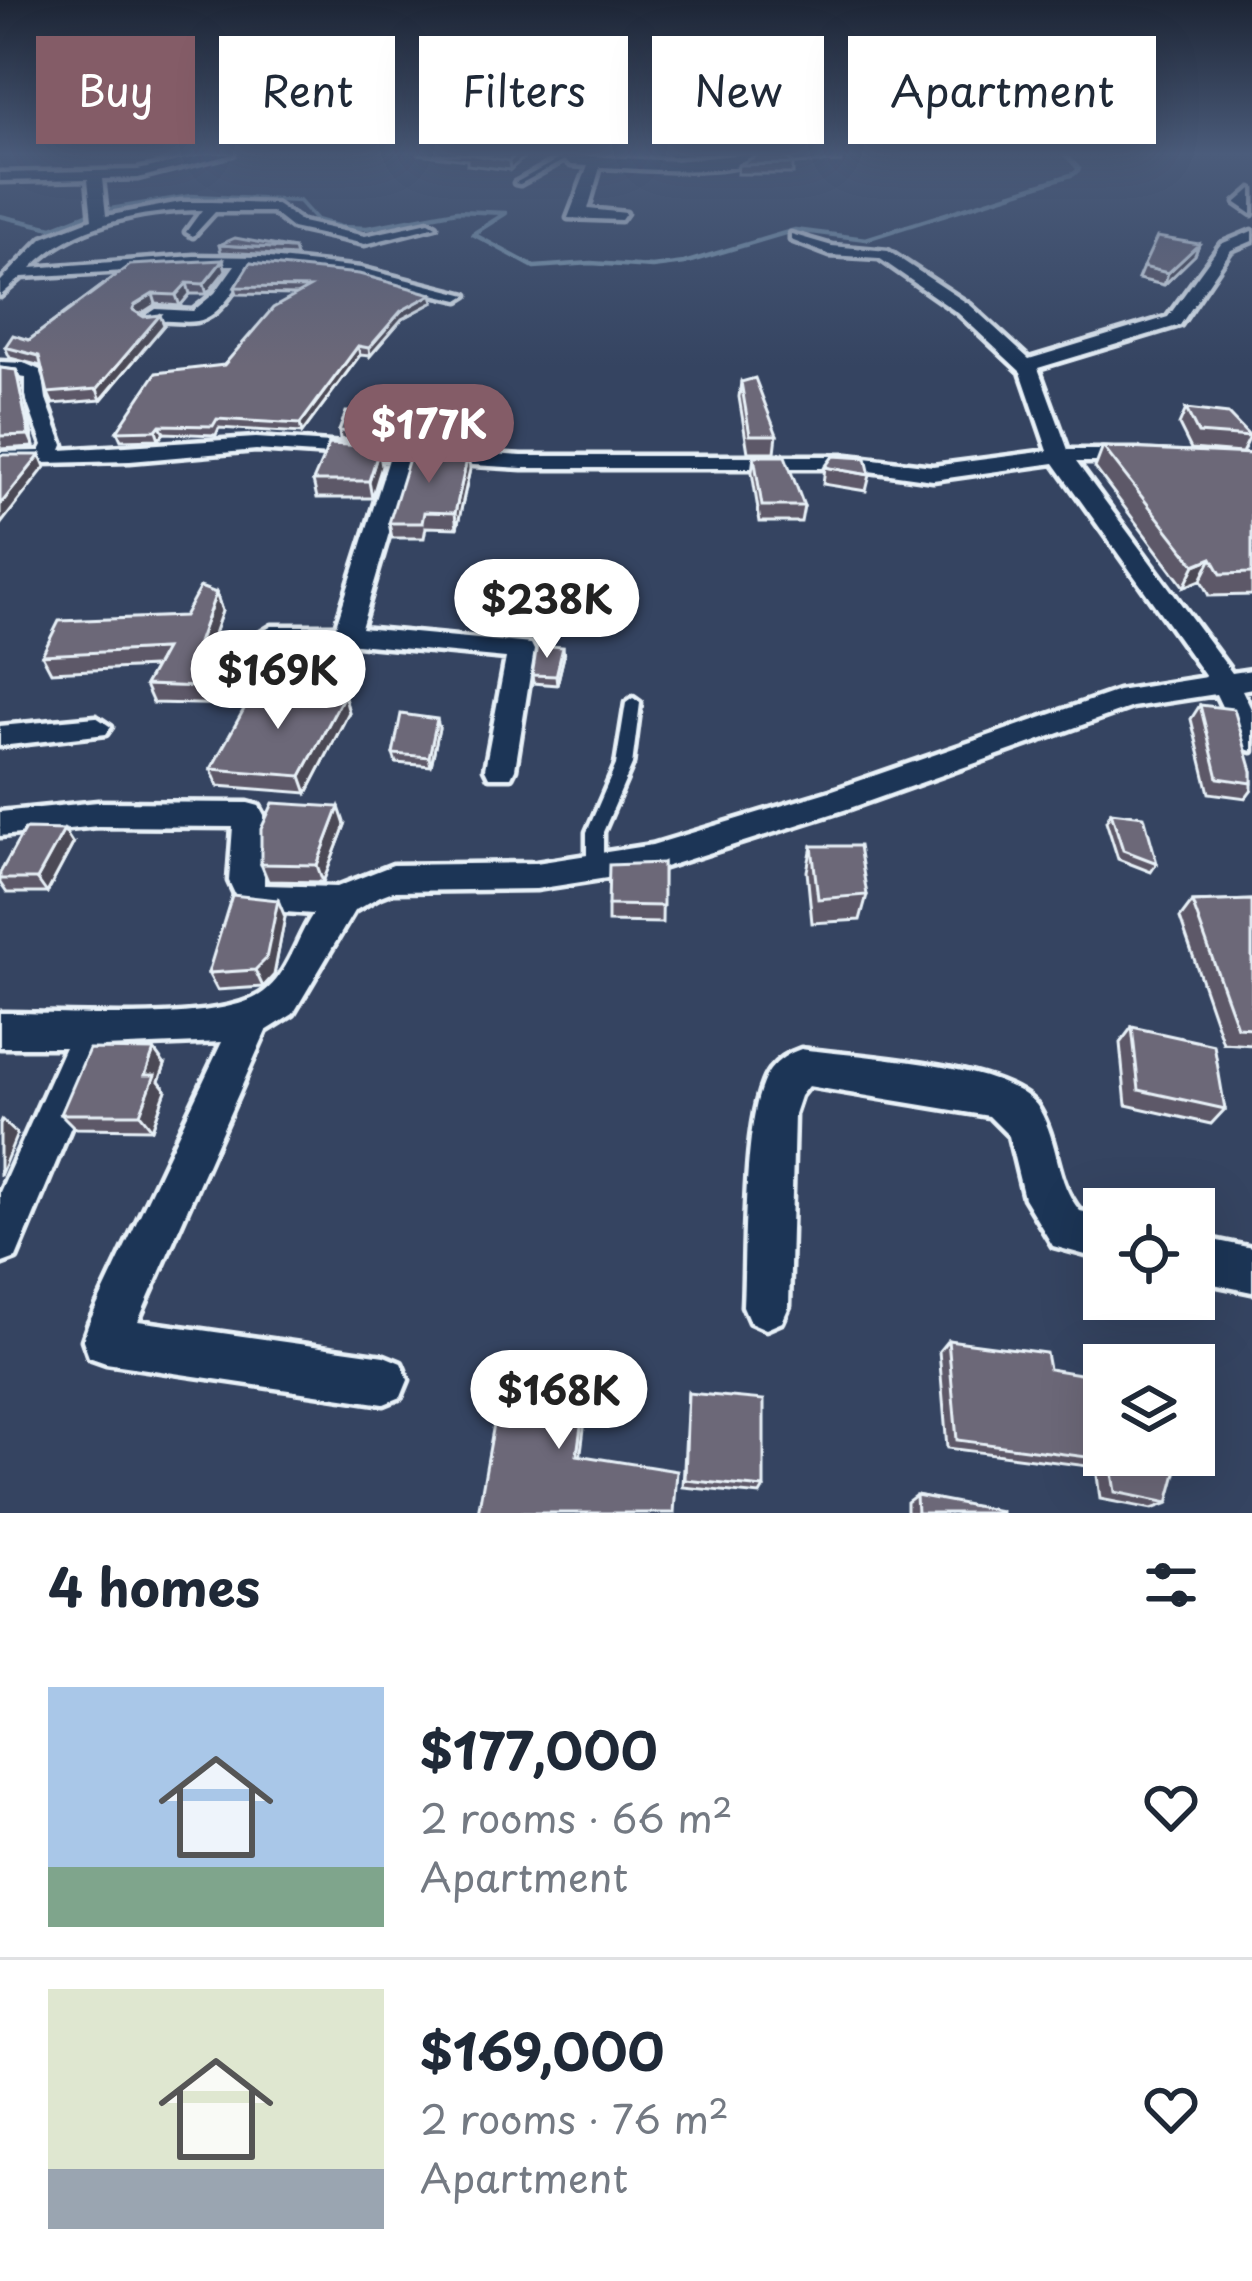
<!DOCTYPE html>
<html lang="en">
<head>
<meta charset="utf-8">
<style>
  body { margin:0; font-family:"Playpen Sans",sans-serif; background:#f2f2f3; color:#1f2937; height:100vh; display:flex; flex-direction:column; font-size:45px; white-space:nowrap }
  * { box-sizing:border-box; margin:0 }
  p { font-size:39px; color:#747a83 }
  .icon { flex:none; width:66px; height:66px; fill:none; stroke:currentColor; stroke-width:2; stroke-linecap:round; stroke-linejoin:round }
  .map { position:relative; height:1513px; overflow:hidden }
  .side { display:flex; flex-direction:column; background:#fff; flex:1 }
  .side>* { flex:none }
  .top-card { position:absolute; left:36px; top:36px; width:1182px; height:108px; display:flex; gap:24px }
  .tools { position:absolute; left:1083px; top:1188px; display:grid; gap:24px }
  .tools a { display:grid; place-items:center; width:132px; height:132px; border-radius:0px; background:#fff; box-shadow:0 12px 48px #0002; font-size:60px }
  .price { position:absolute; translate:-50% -102px; padding:0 27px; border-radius:42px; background:#fff; color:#222; font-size:39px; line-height:78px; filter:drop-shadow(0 3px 6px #0008) }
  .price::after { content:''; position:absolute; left:50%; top:72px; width:36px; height:27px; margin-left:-18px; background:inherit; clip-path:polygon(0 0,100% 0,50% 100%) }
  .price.active { background:#845c67; color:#fff }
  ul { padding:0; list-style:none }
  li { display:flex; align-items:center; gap:36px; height:300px; padding:0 48px }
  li+li { border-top:3px solid #e0e1e3 }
  li span { display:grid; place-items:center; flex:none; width:336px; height:240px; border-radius:0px; color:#555 }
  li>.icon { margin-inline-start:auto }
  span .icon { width:144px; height:144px; fill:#fffc; stroke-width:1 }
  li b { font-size:51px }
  h2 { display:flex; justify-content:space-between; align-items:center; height:144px; padding:0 48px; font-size:51px }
  .chip { padding:0 42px; border-radius:0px; background:#fff; box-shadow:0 12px 48px #0002; font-size:42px; line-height:108px }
  .chip.active { background:#845c67; color:#fff }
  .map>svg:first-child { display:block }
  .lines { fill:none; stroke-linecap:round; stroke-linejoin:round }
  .stream { stroke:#86a3b7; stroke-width:4.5 }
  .lane-casing { stroke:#e8f1f8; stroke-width:9 }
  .street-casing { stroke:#e8f1f8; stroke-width:9 }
  .lane { fill:#1d3557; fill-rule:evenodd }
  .street { fill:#1d3557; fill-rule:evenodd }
  .wall { fill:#5d5967; stroke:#e8f1f8; stroke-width:3 }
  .shaded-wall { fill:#4c4854; stroke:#e8f1f8; stroke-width:3 }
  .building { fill:#6c6778; stroke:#e8f1f8; stroke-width:3 }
</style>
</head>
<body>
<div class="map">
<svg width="1252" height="1513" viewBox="0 0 1252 1513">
  <rect width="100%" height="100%" fill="#354461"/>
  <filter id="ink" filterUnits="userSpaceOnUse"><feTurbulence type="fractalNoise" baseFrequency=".00833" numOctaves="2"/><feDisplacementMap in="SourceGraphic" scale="24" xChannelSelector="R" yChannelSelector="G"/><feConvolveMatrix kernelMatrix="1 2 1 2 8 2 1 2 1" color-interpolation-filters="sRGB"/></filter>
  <g filter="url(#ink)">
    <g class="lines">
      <path class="stream" d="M0,216L52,228L92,212L191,196L299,201L316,220L340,227L367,228L457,211L506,213L473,234L534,267L591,263L652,267L684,263L795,230L866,239L1074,174L1079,169L1065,154"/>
      <defs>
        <path id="lane" d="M564,156L566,159L520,184L515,183Z
          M633,698L640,703L632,765L603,832V866L601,871L595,873L589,871L587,866V832L616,765L626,703Z"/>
        <path id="street" d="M209,154H233L138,178L102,179L106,216L181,202H212L275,204L302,222L365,236L429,222L436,226L365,244L292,228L272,212H215L193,236L186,232L202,210C143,210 72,224 31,268L194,256L261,257L361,268L467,295L459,300L361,277L250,266C238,284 221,317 197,321C180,324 166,317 150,324L141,319L156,309L193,311L215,293L235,265H228L22,277L0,296V282L43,238L92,219L88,179L0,181V173L138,170Z
          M554,154L675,161L746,154L761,158C728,178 641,168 600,167L588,209L626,213L621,220L568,218L588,166L571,165Z
          M1252,189V214L1236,203Z
          M1252,231V241L1231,250L1180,325L1038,368L1068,450H1138L1149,456L1138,462H1076L1232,673L1252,670V688L1242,690L1252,711V751L1242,748L1216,694L1132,707L850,808L652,871L536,889L393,891L380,896L354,911L293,1014L266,1031L138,1321L384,1356L401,1363L408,1380L401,1397L384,1404L106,1363L89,1357L83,1340L89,1323L222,1042L104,1047L16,1258L0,1264V1192L65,1047H0V1013C59,1012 221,1026 264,992C289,973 296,939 313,914L242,909L229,881L233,827L98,826L0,836V812L98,802L248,803L259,806L264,815V885L337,887L393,865L536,863L652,845L830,791L1118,691L1206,677L1054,463L933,480L848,468H522L410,461L361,628L531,644L534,650L515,769L511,777H489L485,769L506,658L346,643L272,642L259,634L272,626H336L389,459L256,450L130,461L0,464V452L40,451L43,445L26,399V378L0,374V362L24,363L42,371L46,399L63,445L61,450L256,438L522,456H848L933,466L1048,451L1021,372L958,313L879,258L830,255L791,240V234L832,246L888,251L970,305L1029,359L1168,317L1221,244Z
          M96,717L111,727L106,734L0,746V726Z
          M801,1049C854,1057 1012,1063 1039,1109C1059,1143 1055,1181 1080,1211L1104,1216V1260L1053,1246L1024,1198L1009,1136L989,1116L808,1086L800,1096L794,1114L789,1306L782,1322L766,1329L750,1322L743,1306C746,1254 742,1108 770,1070C778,1060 789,1053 801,1049Z
          M1194,1236L1252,1248V1292L1194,1280Z"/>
      </defs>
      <use href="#lane" class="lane-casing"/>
      <use href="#street" class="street-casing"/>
      <use href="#lane" class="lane"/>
      <use href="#street" class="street"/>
    </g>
    <path class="wall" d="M417,154H528L510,170L467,165V160Z
      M760,154H842L841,162L793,164V174H737L738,165Z
      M1199,244L1195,255L1164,285L1138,279L1143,267Z
      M219,245L294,249L296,256L221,252Z
      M250,263L432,294L434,302L402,319L370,356L360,355L302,433L219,428L216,435L164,433L159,439L121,440L117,431L224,365L296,295L237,294L235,287Z
      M130,265L226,270L207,294H190L180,306L156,304L140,314L164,325L101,400L53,404L48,393L41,366L10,358L5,347L29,340Z
      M0,368L16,370L22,382L34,447L0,449Z
      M741,382L777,435L775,452H748L739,397Z
      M1186,409L1250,437L1242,453L1252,454V595L1209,596L1201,580L1184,587L1095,468L1103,447L1241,453L1191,449L1179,425Z
      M386,414L388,422L378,442L340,439L339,431Z
      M366,450L382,466L372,498H317L313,481Z
      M754,456L804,506L801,522H760L752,472Z
      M825,467L870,475L866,491L823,484Z
      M470,469L457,528L426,527L424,538H392L389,523Z
      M216,593L222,611L208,651L255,669L239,705L153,703L145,685L155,667L51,672L42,655L184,616Z
      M564,656L557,685L533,683L532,675Z
      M344,695L349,712L307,793L218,786L211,769Z
      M1200,705L1252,771V790L1246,798L1209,793L1191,719Z
      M439,728L431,766L396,763L393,754Z
      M1111,812L1157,863L1151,872L1118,859L1106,821Z
      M345,825L323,882L268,881L261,864Z
      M73,844L47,893H7L0,883V873Z
      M812,846L867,895L860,920L812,923L807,871Z
      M663,863L662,923L608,922V905Z
      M1252,900V1045L1223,1043L1180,918L1192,902Z
      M285,917L274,975L263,987L217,990L208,973Z
      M1132,1027L1225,1109L1211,1124L1126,1105L1120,1043Z
      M165,1065L159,1081L166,1090L152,1129L75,1128L61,1114Z
      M948,1340L1049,1369L1168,1503L1152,1509L1100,1499L1096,1467L947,1448L939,1351Z
      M688,1393L764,1488L760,1495L683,1487Z
      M916,1495L1001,1513H907V1502Z"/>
    <path class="shaded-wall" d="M517,154H528L510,170L509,161Z
      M1199,244L1195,255L1164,285L1168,273Z
      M223,260L226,270L207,294L204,284Z
      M187,283L190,294L180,306L176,295Z
      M153,294L156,304L139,315L133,310L135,305Z
      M432,294L434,302L402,319L370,356L369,348L401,311Z
      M160,315L164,325L101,400L97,389Z
      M358,346L360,355L302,433L300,424Z
      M16,370L22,382L34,447L29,435Z
      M386,414L388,422L378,442L377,434Z
      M160,425L164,433L159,439L156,430Z
      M379,450L382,466L372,498L369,481Z
      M40,455L45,467L0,525V505Z
      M468,455L470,469L457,528L455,513Z
      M1212,558L1201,580L1184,587L1195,565Z
      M216,593L222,611L202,668L195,651Z
      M563,647L564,656L557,685L556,676Z
      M249,652L255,669L239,705L232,688Z
      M344,695L349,712L307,793L301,776Z
      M437,719L439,728L431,766L429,757Z
      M339,807L345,825L323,882L317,865Z
      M64,830L73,844L47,893L37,879Z
      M278,900L285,917L274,975L263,987L255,970Z
      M154,1050L165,1065L159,1081L166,1090L152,1129L140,1114L145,1075Z
      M2,1120L17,1134L0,1176V1124Z
      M589,1368L590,1383L579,1467L577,1455Z"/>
    <path class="building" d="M468,154H517L509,161Z
      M760,154H791L784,155L794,164L738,165Z
      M1157,237L1199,244L1168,273L1143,267Z
      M235,238L294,249L219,245Z
      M223,260L204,284L187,283L176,295L153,294L135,305L133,310L144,317L160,315L97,389L48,393L39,356L5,347L13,335L29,340L130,265Z
      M250,263L359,274L432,294L401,311L369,348L358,346L300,424L217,419L213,426L160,425L156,430L117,431L156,373L224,365L273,308L309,288L235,287Z
      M0,368L16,370L29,435L0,436Z
      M755,378L777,435H750L741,382Z
      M1186,409L1228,414L1250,437L1198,433Z
      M346,412L386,414L377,434L339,431Z
      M329,444L366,446L364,450H379L369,481H313Z
      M1103,447L1252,454V573L1221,574L1212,558L1195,565Z
      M411,452L468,455L455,513L424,512L422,523H389Z
      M0,455H40L0,505Z
      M754,456H785L804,506H762Z
      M833,456L866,458L870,475L825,467Z
      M200,587L216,593L195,651L249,652L232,688L145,685L165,649L42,655L59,621L184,616Z
      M537,645L563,647L556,676L532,675Z
      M255,689L344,695L301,776L211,769Z
      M1200,705L1234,709L1252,771V783L1218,778Z
      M401,714L437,719L429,757L393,754Z
      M273,803L339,807L317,865L261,864V829Z
      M1111,812L1144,816L1157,863L1123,850Z
      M25,829L64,830L37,879H0V873Z
      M812,846H859L867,895L818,899Z
      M663,863V906L608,905L609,865Z
      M232,895L278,900L266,959L255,970L208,973Z
      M1252,900V1028L1237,1027L1192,902Z
      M1132,1027L1214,1045L1225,1109L1139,1090Z
      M89,1049L154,1050L145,1075H155L140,1114H61Z
      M948,1340L1046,1353L1049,1369L1104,1378V1455H1176L1178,1466L1168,1503L1115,1492L1110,1460L957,1440Z
      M506,1357L589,1368L577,1455L677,1471L674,1513H478Z
      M688,1393L764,1400V1488L685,1480Z
      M916,1495L1001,1511V1513H917Z"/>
  </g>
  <linearGradient id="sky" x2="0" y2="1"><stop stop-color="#1d2535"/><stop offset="0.42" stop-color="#4b5c7b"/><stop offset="1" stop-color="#4b5c7b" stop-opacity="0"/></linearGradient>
  <rect width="1252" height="366" fill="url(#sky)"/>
</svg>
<div class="tools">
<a><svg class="icon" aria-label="locate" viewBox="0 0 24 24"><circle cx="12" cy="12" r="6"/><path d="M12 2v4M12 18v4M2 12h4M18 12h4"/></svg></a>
<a><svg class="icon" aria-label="layers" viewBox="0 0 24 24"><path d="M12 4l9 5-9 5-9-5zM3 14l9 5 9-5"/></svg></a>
</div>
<b class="price active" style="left:429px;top:486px">$177K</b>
<b class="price" style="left:547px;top:661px">$238K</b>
<b class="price" style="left:278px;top:732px">$169K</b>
<b class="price" style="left:559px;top:1452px">$168K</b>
<div class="top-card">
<a class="chip active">Buy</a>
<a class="chip">Rent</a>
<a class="chip">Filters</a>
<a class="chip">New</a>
<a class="chip">Apartment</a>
</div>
</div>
<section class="side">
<h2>4 homes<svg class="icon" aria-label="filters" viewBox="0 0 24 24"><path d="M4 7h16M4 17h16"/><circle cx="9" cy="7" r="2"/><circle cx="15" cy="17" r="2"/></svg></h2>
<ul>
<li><span style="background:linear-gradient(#a9c7e8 75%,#7fa58c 0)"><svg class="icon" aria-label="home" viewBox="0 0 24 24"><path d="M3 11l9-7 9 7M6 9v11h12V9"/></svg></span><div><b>$177,000</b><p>2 rooms · 66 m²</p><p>Apartment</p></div><svg class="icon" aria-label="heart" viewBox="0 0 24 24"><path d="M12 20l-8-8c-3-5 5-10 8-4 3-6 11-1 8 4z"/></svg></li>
<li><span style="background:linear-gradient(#dfe7d0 75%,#9aa5b1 0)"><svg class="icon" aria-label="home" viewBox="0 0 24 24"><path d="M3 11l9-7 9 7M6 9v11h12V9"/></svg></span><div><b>$169,000</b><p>2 rooms · 76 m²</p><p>Apartment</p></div><svg class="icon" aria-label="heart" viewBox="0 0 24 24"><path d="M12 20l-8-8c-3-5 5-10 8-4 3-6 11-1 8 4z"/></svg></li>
</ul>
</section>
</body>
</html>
